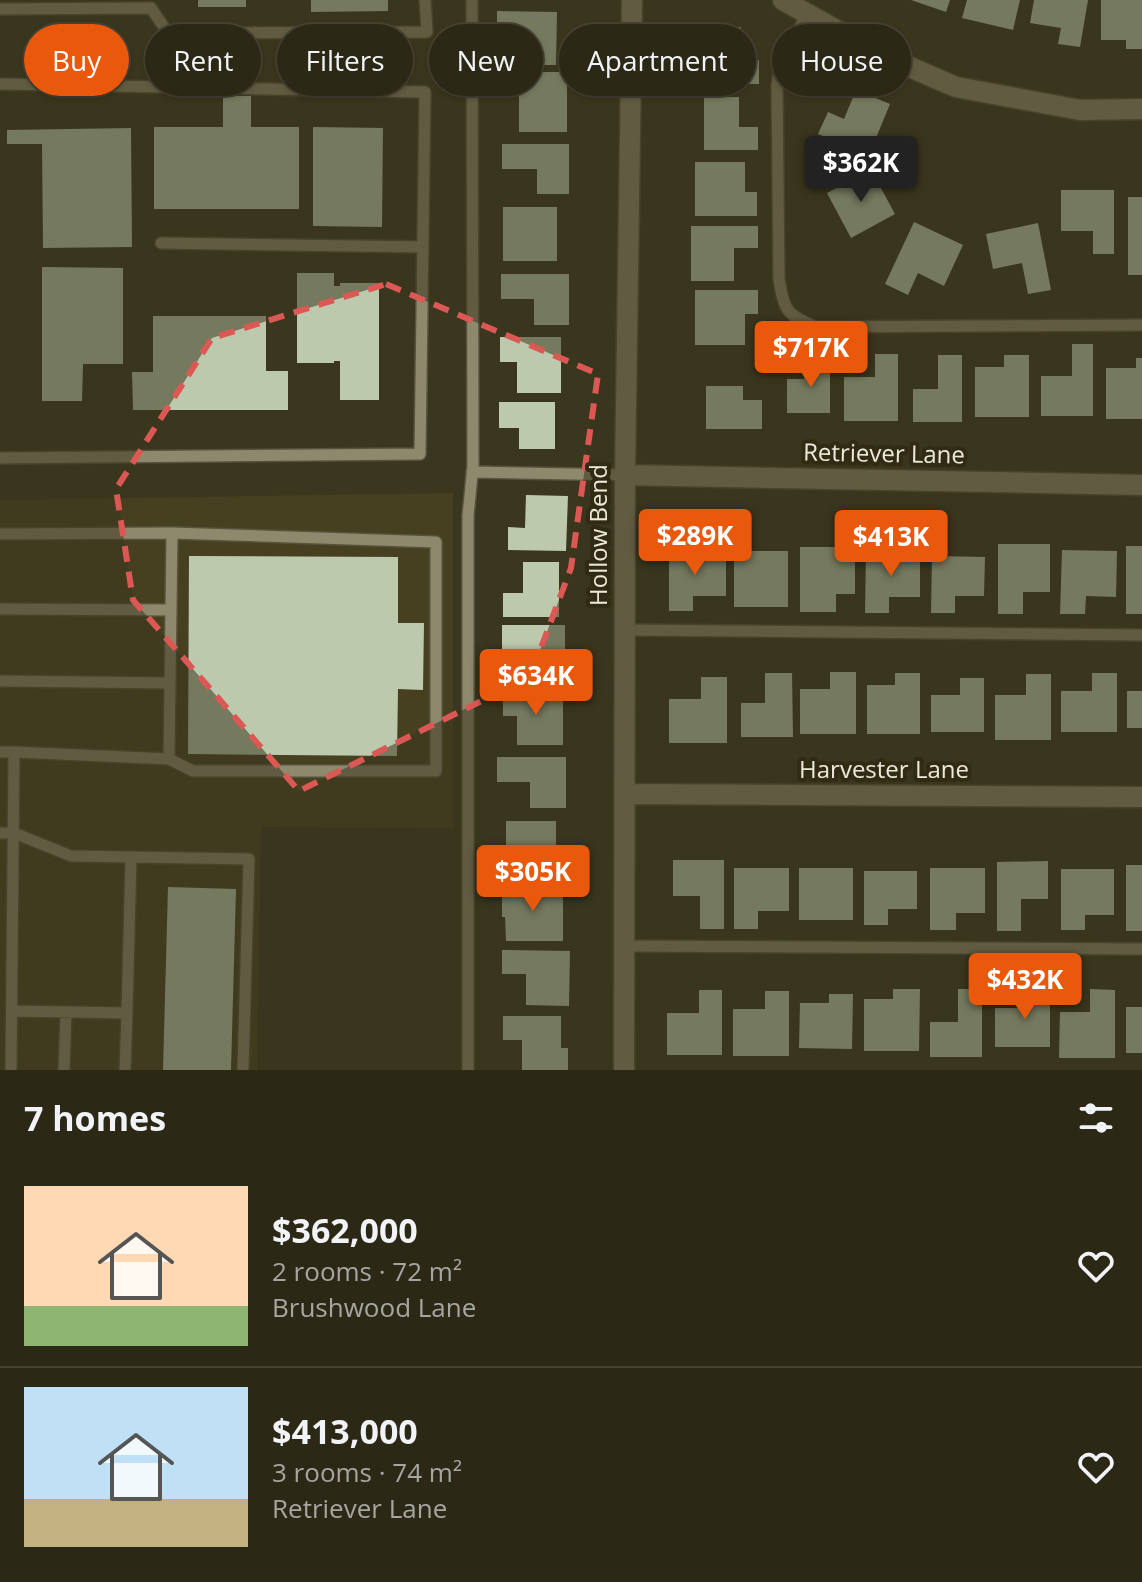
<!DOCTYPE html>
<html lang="en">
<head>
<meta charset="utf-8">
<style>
  body { margin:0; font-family:"Open Sans",sans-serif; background:#34301f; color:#f1f3f6; height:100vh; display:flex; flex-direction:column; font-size:30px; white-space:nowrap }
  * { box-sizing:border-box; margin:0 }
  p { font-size:26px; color:#a6a6a1 }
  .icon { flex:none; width:44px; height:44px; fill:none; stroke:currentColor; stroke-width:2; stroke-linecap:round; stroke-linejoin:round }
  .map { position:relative; height:1070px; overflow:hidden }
  .details { display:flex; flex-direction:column; background:#2c2816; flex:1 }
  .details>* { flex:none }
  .top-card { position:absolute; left:24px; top:24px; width:1094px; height:72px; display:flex; gap:16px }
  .price { position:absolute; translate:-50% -68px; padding:0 18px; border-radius:8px; background:#ea580c; color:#fff; font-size:26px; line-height:52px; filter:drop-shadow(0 2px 4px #0008) }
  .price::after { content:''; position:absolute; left:50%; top:48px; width:24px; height:18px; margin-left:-12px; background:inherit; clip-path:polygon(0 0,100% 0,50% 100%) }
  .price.selected { background:#222; color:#fff }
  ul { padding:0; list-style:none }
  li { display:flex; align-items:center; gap:24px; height:200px; padding:0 24px }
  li+li { border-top:2px solid #484435 }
  li span { display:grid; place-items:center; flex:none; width:224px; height:160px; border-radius:0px; color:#555 }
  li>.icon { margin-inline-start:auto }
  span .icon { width:96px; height:96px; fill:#fffc; stroke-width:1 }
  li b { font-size:34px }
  h2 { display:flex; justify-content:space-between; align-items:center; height:96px; padding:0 24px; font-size:34px }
  .pill { padding:0 28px; border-radius:36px; background:#2c2816; box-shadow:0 2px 6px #0004,0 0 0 2px #484435; font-size:28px; line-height:72px }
  .pill.selected { background:#ea580c; color:#fff }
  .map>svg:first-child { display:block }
  .built { fill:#474020 }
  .building { fill:#bcc9ad }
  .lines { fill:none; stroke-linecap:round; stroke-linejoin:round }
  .service-casing { stroke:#57523d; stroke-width:14 }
  .minor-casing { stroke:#57523d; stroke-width:23 }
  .service { stroke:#8e886d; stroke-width:11 }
  .minor { stroke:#8e886d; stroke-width:20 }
  .marked { fill:none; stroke:#dc5854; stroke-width:6; stroke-dasharray:16 10; stroke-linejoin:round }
  .labels { text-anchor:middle; stroke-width:8; stroke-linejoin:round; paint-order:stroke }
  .street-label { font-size:24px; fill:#ece8da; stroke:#312b14 }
</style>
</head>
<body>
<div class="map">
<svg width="1142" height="1070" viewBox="0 0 1142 1070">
  <rect width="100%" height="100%" fill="#3b361e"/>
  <path class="built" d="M453,493V828L261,827L257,1070H0V500Z"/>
  <path class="building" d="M198,0H246V7H198Z
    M311,0H388V11L311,12Z
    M911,0H950L946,12Z
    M967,0H1020L1013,30L962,18Z
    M1034,0H1088L1080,47L1058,44L1061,28L1030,23Z
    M1101,0H1142V49H1126V40H1101Z
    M497,11L557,12L556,65H528V47H497Z
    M693,27H741V60H759V84H700V52H693Z
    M519,72H567V132H519Z
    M856,90L890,104L869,155L818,134L828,112L844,119Z
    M223,96H251V127H299V209H154V127H223Z
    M704,97H739V127H758V150H704Z
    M313,127L383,128L382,227L313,226Z
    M131,128L132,247L43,248L42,144H7V130Z
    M502,144H569V194H537V169H502Z
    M695,162H745V192H757V216H695Z
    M871,170L895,214L851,238L827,193Z
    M1061,190H1114V254H1093V231H1061Z
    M1128,197H1142V275H1128Z
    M503,207H557V261H503Z
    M914,222L963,245L944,286L918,273L908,295L885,284Z
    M1038,223L1051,290L1028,294L1022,263L993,269L986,234Z
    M691,226H758V248H734V281H691Z
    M42,267L123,268V364H83L82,401H42Z
    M297,273H334V286H340V283H379V400H340V361H334V363H297Z
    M501,274H569V325H534V299H501Z
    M695,290H758V314H745V345H695Z
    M153,316H266V371H288V410H133L132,372H153Z
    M500,337H561V393H517V362H500Z
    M1072,344H1093V416H1041V376H1072Z
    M875,354H898V421H844V377H875Z
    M938,355H962V422H913V389H938Z
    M1004,355H1029V417H975V367H1004Z
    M1136,358H1142V419H1106V368H1136Z
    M804,360H830V413H787V379H804Z
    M706,386H743V400H762V429H706Z
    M499,402H555V449H519V428H499Z
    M526,495L568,496L566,551L508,550V527L525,528Z
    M998,544H1050V592H1023V614H998Z
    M1126,546H1142V614H1126Z
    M800,547H855V594H836V612H800Z
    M866,550L920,551V597H889V613H865Z
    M1062,550L1117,551L1116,597L1086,596L1085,614H1060Z
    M669,551H726V596H693V611H669Z
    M734,551H788V607H734Z
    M189,556L398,557V623H424L423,690L398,689L397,756L188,754Z
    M932,556L985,557L984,596H955V613H931Z
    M523,562H559V617H503V593H523Z
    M502,625H565V681H502Z
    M830,672H856V734H800V689H830Z
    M765,673H792L793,737H741V703H765Z
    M895,673H920V734H867V685H895Z
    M1092,673H1117V732H1061V691H1092Z
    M1026,674H1051V740H995V695H1026Z
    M701,677H727V743H669V699H701Z
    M960,678H984V732H931V695H960Z
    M1127,691H1142V728H1127Z
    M503,692H563V745H517V716H503Z
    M497,757H566V808H530V782H497Z
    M506,821H556V875H506Z
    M673,860H724V929H700V896H673Z
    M1048,861V899H1021V931H997V862Z
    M1126,865H1142V931H1126Z
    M734,868H789V911H758V929H734Z
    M799,868H853V920H799Z
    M930,868H985V913H956V930H930Z
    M1061,869H1114V915H1085V930H1061Z
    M864,871H917V909H888V925H864Z
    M563,885V941H506L505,917H502V886Z
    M168,887L236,889L231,1070H163Z
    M502,950L570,951L569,1006L526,1005V974H502Z
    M893,989H920L919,1051H864V999H893Z
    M958,989H982V1057H930V1022H958Z
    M1090,989L1115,990V1058H1059L1060,1012H1090Z
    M699,990H722V1055H667V1013H699Z
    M1018,990H1050V1047H995V1008H1018Z
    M765,991H789V1056H733V1009H765Z
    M829,994H853L852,1049L799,1048L800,1003H829Z
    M1126,1007H1142V1053H1126Z
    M503,1016H561V1048H568V1070H522V1040H503Z"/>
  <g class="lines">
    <defs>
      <path id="service" d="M0,9L151,8L174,42L176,87
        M807,13L779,70L777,85L779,279C784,310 786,315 816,327L1142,325
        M168,33L427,32L425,0
        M0,84L425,92L420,454L0,458
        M161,243L423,247
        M472,472L625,475
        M0,534L172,533L169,759L14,752
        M0,609L171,610
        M625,630L1142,635
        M0,681L170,683
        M0,752H14L11,1070
        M169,759L193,771H436V542L172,533
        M0,833H14L71,856L249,859L243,1070
        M624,946L1142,949
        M12,1011L127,1013L125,1070
        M127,1013L131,857
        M64,1070L66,1012
        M468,1070V516L473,465L472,0"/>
      <path id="minor" d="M783,0L875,52L956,87L1080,110L1142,109
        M625,475L1142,485
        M625,794L1142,797
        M624,1070L625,475L632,0"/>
    </defs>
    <use href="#service" class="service-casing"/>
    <use href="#minor" class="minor-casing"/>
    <use href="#service" class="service"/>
    <use href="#minor" class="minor"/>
  </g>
  <path d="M0 0H1142V1070H0ZM386,284L598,374L571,568L530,677L299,791L133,600L116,489L212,338Z" fill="#3b361e" fill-opacity=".55" fill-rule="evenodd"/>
  <path class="marked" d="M386,284L598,374L571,568L530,677L299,791L133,600L116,489L212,338Z"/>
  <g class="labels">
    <g class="street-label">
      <text transform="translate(884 454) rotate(1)" y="8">Retriever Lane</text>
      <text transform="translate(599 535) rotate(-90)" y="8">Hollow Bend</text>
      <text x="884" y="778">Harvester Lane</text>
    </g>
  </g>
</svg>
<b class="price selected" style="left:861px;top:204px">$362K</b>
<b class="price" style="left:811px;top:389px">$717K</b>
<b class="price" style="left:695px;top:577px">$289K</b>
<b class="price" style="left:891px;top:578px">$413K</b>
<b class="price" style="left:536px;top:717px">$634K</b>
<b class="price" style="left:533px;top:913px">$305K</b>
<b class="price" style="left:1025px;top:1021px">$432K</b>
<div class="top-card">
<a class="pill selected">Buy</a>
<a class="pill">Rent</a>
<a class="pill">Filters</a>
<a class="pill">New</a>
<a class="pill">Apartment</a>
<a class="pill">House</a>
</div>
</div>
<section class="details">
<h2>7 homes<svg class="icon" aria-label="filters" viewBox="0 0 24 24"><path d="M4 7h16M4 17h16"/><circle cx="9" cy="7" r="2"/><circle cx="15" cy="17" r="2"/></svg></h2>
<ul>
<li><span style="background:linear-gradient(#ffd9b3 75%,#8fb573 0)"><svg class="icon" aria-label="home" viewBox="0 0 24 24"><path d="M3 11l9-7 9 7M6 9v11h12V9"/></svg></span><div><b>$362,000</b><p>2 rooms · 72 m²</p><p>Brushwood Lane</p></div><svg class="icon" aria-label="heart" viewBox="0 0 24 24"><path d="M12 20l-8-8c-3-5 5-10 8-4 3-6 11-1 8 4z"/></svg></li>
<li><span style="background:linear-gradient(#bfe0f5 70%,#c2b280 0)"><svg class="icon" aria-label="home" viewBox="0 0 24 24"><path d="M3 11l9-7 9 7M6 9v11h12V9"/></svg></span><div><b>$413,000</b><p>3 rooms · 74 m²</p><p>Retriever Lane</p></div><svg class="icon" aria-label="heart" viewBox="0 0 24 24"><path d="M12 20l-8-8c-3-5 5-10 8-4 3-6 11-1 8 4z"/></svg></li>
</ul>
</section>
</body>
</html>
